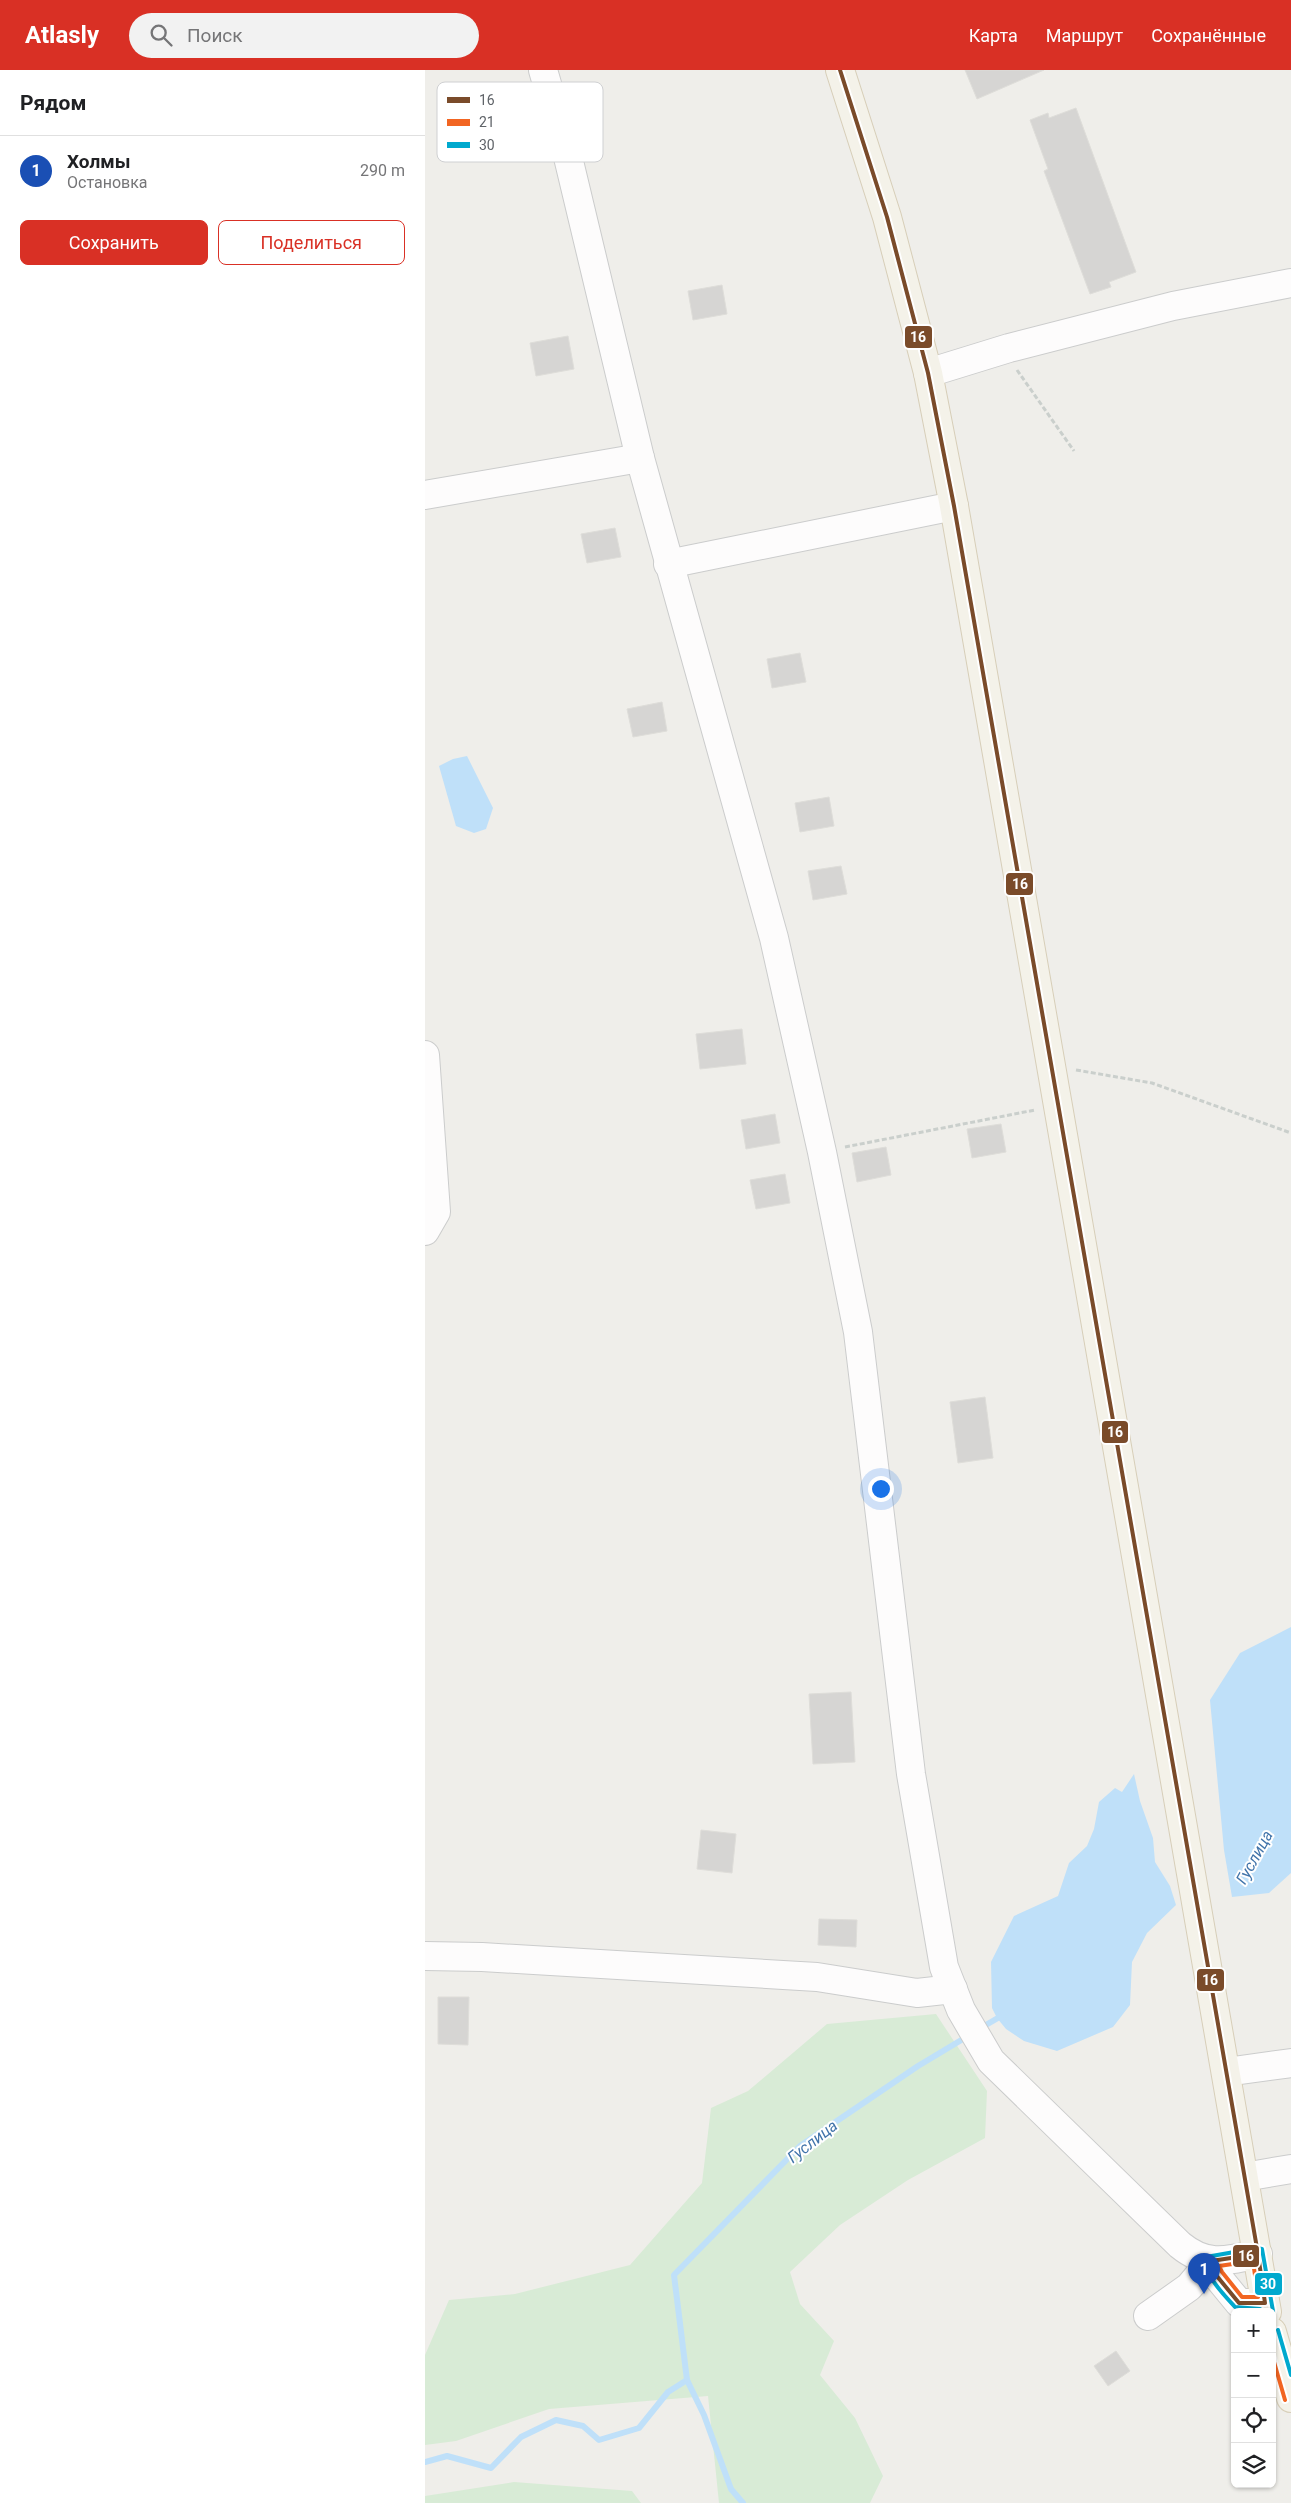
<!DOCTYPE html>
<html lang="ru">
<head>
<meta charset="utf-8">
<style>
  body { margin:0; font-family:Roboto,sans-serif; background:#f2f2f2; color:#202124 }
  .controls { position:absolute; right:15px; bottom:15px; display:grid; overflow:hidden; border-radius:8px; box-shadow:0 1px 4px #0004 }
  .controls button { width:45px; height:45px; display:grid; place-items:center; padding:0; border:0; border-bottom:1px solid #e0e0e0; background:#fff; color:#202124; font:25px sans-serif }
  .you { position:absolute; left:455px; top:1418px; width:18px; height:18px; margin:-12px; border:4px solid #fff; border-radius:50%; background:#1a73e8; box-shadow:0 0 0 8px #1a73e833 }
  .badge { display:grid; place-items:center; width:32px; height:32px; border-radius:50%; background:#d93025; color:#fff; font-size:16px; font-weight:700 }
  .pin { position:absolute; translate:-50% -41px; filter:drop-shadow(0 1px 2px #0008) }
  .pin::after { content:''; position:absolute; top:26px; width:18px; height:15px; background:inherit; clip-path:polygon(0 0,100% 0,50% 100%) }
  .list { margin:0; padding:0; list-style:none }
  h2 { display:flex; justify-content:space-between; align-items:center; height:65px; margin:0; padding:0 20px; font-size:21px }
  h2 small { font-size:16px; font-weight:400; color:#757577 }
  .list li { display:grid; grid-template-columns:32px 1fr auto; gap:15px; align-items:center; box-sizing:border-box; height:70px; padding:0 20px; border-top:1px solid #e0e0e0 }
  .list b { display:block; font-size:19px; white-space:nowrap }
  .list p { margin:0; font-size:16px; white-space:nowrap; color:#757577 }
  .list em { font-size:16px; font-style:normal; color:#757577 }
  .actions { display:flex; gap:10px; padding:15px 20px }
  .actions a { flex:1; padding:11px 0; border:1px solid #d93025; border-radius:8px; text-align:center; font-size:18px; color:#d93025 }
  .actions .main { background:#d93025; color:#fff }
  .icon { flex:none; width:28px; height:28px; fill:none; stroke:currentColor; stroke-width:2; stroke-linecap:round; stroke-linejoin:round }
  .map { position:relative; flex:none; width:866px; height:2433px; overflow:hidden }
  header { display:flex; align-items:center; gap:30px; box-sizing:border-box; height:70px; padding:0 25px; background:#d93025; color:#fff }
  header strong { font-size:24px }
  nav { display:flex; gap:28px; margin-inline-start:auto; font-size:18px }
  .search { width:350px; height:45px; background:#f2f2f2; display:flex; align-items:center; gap:12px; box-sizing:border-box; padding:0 18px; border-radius:28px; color:#757577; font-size:19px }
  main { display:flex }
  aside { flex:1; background:#fff }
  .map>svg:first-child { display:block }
  .green { fill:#d8ebd6 }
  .water { fill:#bfe0f9 }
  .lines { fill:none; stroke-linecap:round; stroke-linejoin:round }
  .stream { stroke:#bfe0f9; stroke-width:6 }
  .building { fill:#d6d5d3; stroke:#deddd9 }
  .minor-casing { stroke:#cbcccc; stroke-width:30 }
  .major-casing { stroke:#d7ceb8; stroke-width:30 }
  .path { stroke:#cacfcc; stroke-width:3; stroke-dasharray:5 2.5; stroke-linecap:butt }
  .minor { stroke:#fdfcfc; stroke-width:28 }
  .major { stroke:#f4f2e9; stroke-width:28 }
  .bus-1-casing { stroke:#fff; stroke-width:8 }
  .bus-2-casing { stroke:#fff; stroke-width:8 }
  .bus-3-casing { stroke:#fff; stroke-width:8 }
  .bus-1 { stroke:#7a4b2a; stroke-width:4 }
  .bus-2 { stroke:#f26522; stroke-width:4 }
  .bus-3 { stroke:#00a9ce; stroke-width:4 }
  .labels { text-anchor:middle; stroke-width:4; stroke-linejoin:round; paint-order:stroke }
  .water-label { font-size:16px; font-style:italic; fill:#4174aa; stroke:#fff }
  .key { fill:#fff; stroke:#cfd0d2; stroke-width:1 }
  .key-label { font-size:14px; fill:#5f6368 }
  .line-badge { stroke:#fff; stroke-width:2 }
  .badge-label { font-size:14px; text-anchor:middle; font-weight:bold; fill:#fff }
</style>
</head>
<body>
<header>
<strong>Atlasly</strong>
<div class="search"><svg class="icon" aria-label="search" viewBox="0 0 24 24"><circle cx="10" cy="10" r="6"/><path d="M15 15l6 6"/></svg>Поиск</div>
<nav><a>Карта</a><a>Маршрут</a><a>Сохранённые</a></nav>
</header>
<main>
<aside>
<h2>Рядом<small></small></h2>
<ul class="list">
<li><span class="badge" style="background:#1a4fb4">1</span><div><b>Холмы</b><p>Остановка</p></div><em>290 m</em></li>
</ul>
<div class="actions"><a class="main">Сохранить</a><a>Поделиться</a></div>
</aside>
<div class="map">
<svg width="866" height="2433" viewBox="0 0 866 2433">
  <rect width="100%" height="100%" fill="#efeeea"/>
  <g class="green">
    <path d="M511 1944 562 2021 560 2068 483 2110 415 2155 365 2202 375 2234 409 2271 395 2305 430 2348 458 2406 445 2433H294L283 2326 124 2339 31 2371 0 2375V2285L24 2230 90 2224 205 2195 277 2113 286 2038 323 2021 402 1954Z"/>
    <path d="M89 2412 207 2421 216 2433H0V2426Z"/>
  </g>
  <g class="water">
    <path d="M42 686 68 738 61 759 49 763 31 756 14 696 28 689Z"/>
    <path d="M866 1557V1803L844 1823 807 1827 799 1780 785 1630 815 1583Z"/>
    <path d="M709 1704 715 1731 728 1768 730 1792 745 1816 751 1835 722 1863 707 1892 705 1935 688 1957 632 1981 599 1971 581 1959 572 1948 567 1938 566 1892 589 1846 633 1826 644 1793 662 1776 669 1759 674 1732 690 1718 697 1722Z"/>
  </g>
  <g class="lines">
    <g class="stream">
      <path d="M554 1959 578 1945"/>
      <path d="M0 2392 22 2386 66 2398 96 2367 131 2350 158 2356 174 2370 214 2358 243 2322 262 2310"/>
      <path d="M318 2433 306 2419 279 2345 262 2310 249 2205 375 2076 493 1996 543 1966"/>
    </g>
  </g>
  <g class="building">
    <path d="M540 0H619L552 29Z"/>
    <path d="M651 38 711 202 684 212 686 217 665 224 619 101 623 99 605 50 623 43 624 48Z"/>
    <path d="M297 215 302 244 268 250 263 221Z"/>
    <path d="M143 266 149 299 111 306 105 273Z"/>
    <path d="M190 458 196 487 162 493 156 464Z"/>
    <path d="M375 583 381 612 347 618 342 589Z"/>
    <path d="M237 632 242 661 208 667 202 639Z"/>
    <path d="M404 727 409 756 375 762 370 733Z"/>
    <path d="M416 796 422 824 388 830 383 801Z"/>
    <path d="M317 959 321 994 275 999 271 964Z"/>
    <path d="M350 1044 355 1073 321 1079 316 1050Z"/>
    <path d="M576 1054 581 1082 547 1088 542 1059Z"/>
    <path d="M461 1077 466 1105 432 1112 427 1083Z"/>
    <path d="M360 1104 365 1133 331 1139 325 1110Z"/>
    <path d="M560 1327 568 1388 533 1393 525 1332Z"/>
    <path d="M426 1622 430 1692 388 1694 384 1624Z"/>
    <path d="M276 1760 311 1764 307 1803 272 1799Z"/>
    <path d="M394 1849 432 1850 431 1877 393 1875Z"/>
    <path d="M13 1927H44L43 1975 13 1974Z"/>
    <path d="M691 2281 705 2301 683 2316 669 2296Z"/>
  </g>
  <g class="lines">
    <g class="minor-casing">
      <g id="minor">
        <path d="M118 0 142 83 215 388 349 868 397 1082 433 1262 486 1704 519 1897 536 1940 566 1991 755 2175C782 2197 801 2191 833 2184"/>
        <path d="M503 303 584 278 748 236 866 213"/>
        <path d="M0 425 215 388"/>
        <path d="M243 494 529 436"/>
        <path d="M0 985 11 1142 0 1161"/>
        <path d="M0 1886 57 1887 392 1907 492 1923 528 1919"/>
        <path d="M801 2002 866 1993"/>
        <path d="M819 2107 866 2099"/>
        <path d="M786 2191 791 2205 814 2233H840"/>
        <path d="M723 2246 764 2217 786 2191"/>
      </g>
    </g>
    <g class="major-casing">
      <g id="major">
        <path d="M415 0 462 147 503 303 529 436 842 2242"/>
        <path d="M847 2262 866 2328"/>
      </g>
    </g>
    <g class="path">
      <path d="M592 300 649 381"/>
      <path d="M651 1000 727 1013 866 1063"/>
      <path d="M420 1077 610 1040"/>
    </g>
    <use href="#minor" class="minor"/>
    <use href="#major" class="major"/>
    <g class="bus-1-casing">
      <g id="bus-1">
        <path d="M415 0 462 147 503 303 529 436 833 2184"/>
        <path d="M833 2184 840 2233H814L791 2205 786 2191Z"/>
      </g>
    </g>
    <g class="bus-2-casing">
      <g id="bus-2">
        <path d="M828 2191 833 2227H817L797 2202 794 2196Z"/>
        <path d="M847 2285 860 2330"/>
      </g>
    </g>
    <g class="bus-3-casing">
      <g id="bus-3">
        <path d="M835 2239 810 2237C801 2227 775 2201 781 2187L832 2178 837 2179 848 2241"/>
        <path d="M853 2260 866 2305"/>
      </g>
    </g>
    <use href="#bus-1" class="bus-1"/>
    <use href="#bus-2" class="bus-2"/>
    <use href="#bus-3" class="bus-3"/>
  </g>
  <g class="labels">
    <g class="water-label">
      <text transform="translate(829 1787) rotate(-61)" y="6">Гуслица</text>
      <text transform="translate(387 2071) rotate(-38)" y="6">Гуслица</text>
    </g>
  </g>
  <rect x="12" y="12" width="166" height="80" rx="8" class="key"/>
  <rect x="22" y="27" width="23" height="6" fill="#7a4b2a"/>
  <rect x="22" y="49" width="23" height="7" fill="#f26522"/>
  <rect x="22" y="72" width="23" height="6" fill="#00a9ce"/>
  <g class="key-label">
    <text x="54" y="35">16</text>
    <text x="54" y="57">21</text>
    <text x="54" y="80">30</text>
  </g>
  <g class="line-badge">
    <rect x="479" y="255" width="29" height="24" rx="5" fill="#7a4b2a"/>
    <rect x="580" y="802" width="29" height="24" rx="5" fill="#7a4b2a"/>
    <rect x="676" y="1350" width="28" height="24" rx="5" fill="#7a4b2a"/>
    <rect x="771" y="1898" width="29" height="24" rx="5" fill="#7a4b2a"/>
    <rect x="807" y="2174" width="28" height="24" rx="5" fill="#7a4b2a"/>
    <rect x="829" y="2202" width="29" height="24" rx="5" fill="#00a9ce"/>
  </g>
  <g class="badge-label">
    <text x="493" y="272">16</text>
    <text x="595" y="819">16</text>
    <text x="690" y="1367">16</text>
    <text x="785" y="1915">16</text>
    <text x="821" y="2191">16</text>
    <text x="843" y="2219">30</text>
  </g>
</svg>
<div class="controls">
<button>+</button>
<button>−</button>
<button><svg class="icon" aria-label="locate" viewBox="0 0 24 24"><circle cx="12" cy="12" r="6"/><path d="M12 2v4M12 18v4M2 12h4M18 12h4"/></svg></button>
<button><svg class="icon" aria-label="layers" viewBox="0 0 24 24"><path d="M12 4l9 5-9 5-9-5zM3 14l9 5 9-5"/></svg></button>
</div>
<div class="you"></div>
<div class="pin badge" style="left:779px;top:2224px;background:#1a4fb4">1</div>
</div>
</main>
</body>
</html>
